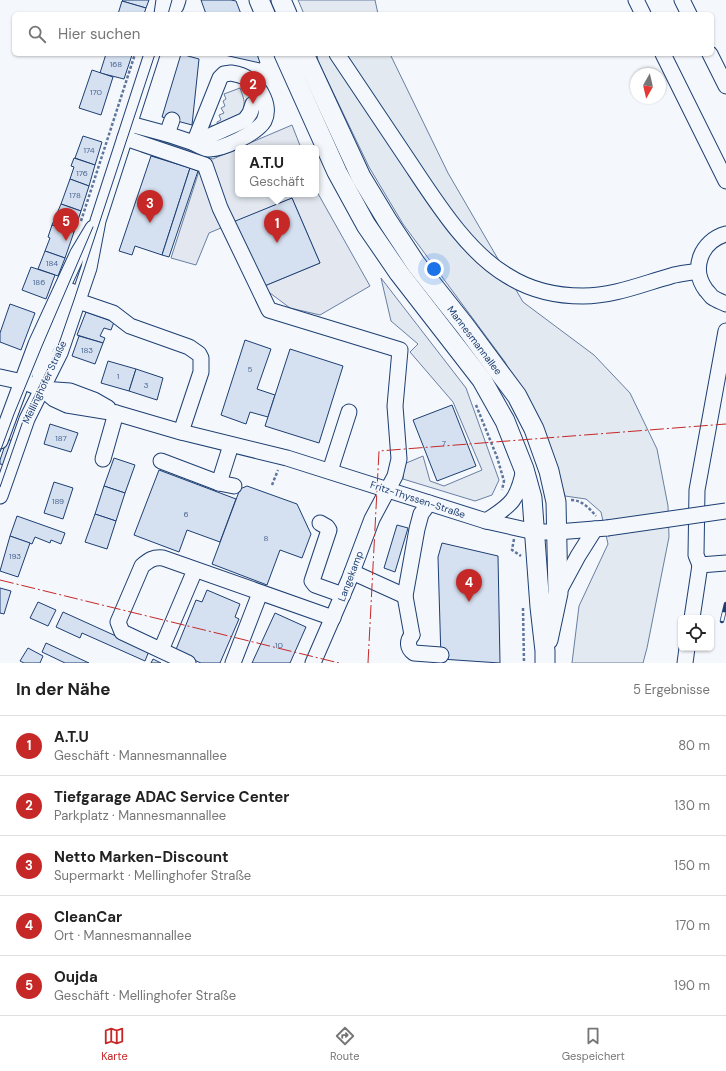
<!DOCTYPE html>
<html lang="de">
<head>
<meta charset="utf-8">
<style>
  body { margin:0; font-family:"DM Sans",sans-serif; background:#f2f2f2; color:#222 }
  .controls { position:absolute; right:12px; bottom:12px; display:grid; overflow:hidden; border-radius:6px; box-shadow:0 1px 3px #0004 }
  .controls button { width:36px; height:36px; display:grid; place-items:center; padding:0; border:0; border-bottom:1px solid #e0e0e0; background:#fff; color:#222; font:20px sans-serif }
  .compass { position:absolute; left:630px; top:68px; width:36px; height:36px; border-radius:50%; background:#fff; box-shadow:0 1px 3px #0004; rotate:188deg }
  .you { position:absolute; left:434px; top:269px; width:14px; height:14px; margin:-10px; border:3px solid #fff; border-radius:50%; background:#1a73e8; box-shadow:0 0 0 6px #1a73e833 }
  .badge { display:grid; place-items:center; width:26px; height:26px; border-radius:50%; background:#c62828; color:#fff; font-size:13px; font-weight:700 }
  .pin { position:absolute; translate:-50% -33px; filter:drop-shadow(0 1px 2px #0008) }
  .pin::after { content:''; position:absolute; top:21px; width:14px; height:12px; background:inherit; clip-path:polygon(0 0,100% 0,50% 100%) }
  .popup { position:absolute; left:235px; top:145px; width:84px; height:52px; box-sizing:border-box; display:grid; place-content:center; border-radius:6px; background:#fff; filter:drop-shadow(0 1px 3px #0005); font-size:13px; white-space:nowrap; color:#767676 }
  .popup b { font-size:15px; color:#222 }
  .popup::after { content:''; position:absolute; left:50%; top:100%; margin-left:-8px; border:8px solid transparent; border-top-color:#fff }
  .list { margin:0; padding:0; list-style:none }
  h2 { display:flex; justify-content:space-between; align-items:center; height:52px; margin:0; padding:0 16px; font-size:17px }
  h2 small { font-size:13px; font-weight:400; color:#767676 }
  .list li { display:grid; grid-template-columns:26px 1fr auto; gap:12px; align-items:center; box-sizing:border-box; height:60px; padding:0 16px; border-top:1px solid #e0e0e0 }
  .list b { display:block; font-size:15px; white-space:nowrap }
  .list p { margin:0; font-size:13px; white-space:nowrap; color:#767676 }
  .list em { font-size:13px; font-style:normal; color:#767676 }
  .icon { flex:none; width:22px; height:22px; fill:none; stroke:currentColor; stroke-width:2; stroke-linecap:round; stroke-linejoin:round }
  .map { position:relative; flex:none; width:726px; height:663px; overflow:hidden }
  .search { position:absolute; background:#fff; box-shadow:0 1px 3px #0004; left:12px; right:12px; top:12px; height:44px; display:flex; align-items:center; gap:10px; box-sizing:border-box; padding:0 14px; border-radius:6px; color:#767676; font-size:15px }
  .sheet { height:352px; background:#fff }
  nav { display:flex; justify-content:space-around; align-items:center; box-sizing:border-box; height:56px; border-top:1px solid #e0e0e0; background:#fff; font-size:11px; color:#767676 }
  nav a { display:grid; justify-items:center; gap:2px }
  nav .on { color:#c62828 }
  .map>svg:first-child { display:block }
  .green { fill:#e3e9f0; stroke:#687fa3 }
  .parking { fill:#e3e8f0; stroke:#687fa3 }
  .building { fill:#d5e0f0; stroke:#1d3f73 }
  .lines { fill:none; stroke-linecap:round; stroke-linejoin:round }
  .minor-casing { stroke:#1d3f73; stroke-width:17 }
  .major-casing { stroke:#1d3f73; stroke-width:21 }
  .path { stroke:#5e769c; stroke-width:2.5; stroke-dasharray:3 2; stroke-linecap:butt }
  .minor { stroke:#f4f7fb; stroke-width:15 }
  .major { stroke:#f4f7fb; stroke-width:19 }
  .tram { stroke:#1d3f73; stroke-width:1 }
  .rail-casing { stroke:#1d3f73; stroke-width:4.5 }
  .rail { stroke:#f4f7fb; stroke-width:3; stroke-dasharray:9; stroke-linecap:butt }
  .minor-bridge-casing { stroke:#1d3f73; stroke-width:17; stroke-linecap:butt }
  .minor-bridge { stroke:#f4f7fb; stroke-width:15 }
  .power { stroke:#c62828; stroke-width:1; stroke-dasharray:14 3 2 3; stroke-linecap:butt }
  .labels { text-anchor:middle; stroke-width:3; stroke-linejoin:round; paint-order:stroke }
  .number-label { font-size:8px; fill:#4b6792 }
  .street-label { font-size:10px; fill:#1d3f73; stroke:#f4f7fb }
</style>
</head>
<body>
<div class="map">
<svg width="726" height="663" viewBox="0 0 726 663">
  <rect width="100%" height="100%" fill="#f4f7fb"/>
  <g class="green">
    <path d="M298 0H375L378 14H304Z"/>
    <path d="M317 54H390L448 173 523 302 594 355 630 393 657 449 668 506 669 537 647 648 643 663H572L579 606 608 544 601 512 586 499 565 496 548 442 505 362 403 224 369 167 318 61Z"/>
    <path d="M240 88C242 94 245 100 244 106 243 119 216 129 206 133L210 123 212 128 218 126 217 122 221 120 219 115 224 113 221 108 225 106 223 101 226 99 224 94Z"/>
    <path d="M381 278 466 388 499 480 492 495 475 501 403 479 404 464 423 456 430 481 444 486 482 470 453 402 410 352 418 344 391 321Z"/>
  </g>
  <g class="parking">
    <path d="M292 125 301 148H238Z"/>
    <path d="M147 136 213 159 238 148V194H316V190L370 286 320 315 290 308 262 287 320 263 292 198 209 233 196 265 171 258 199 171 141 152Z"/>
  </g>
  <g class="building">
    <path d="M123 0H149L146 8 122 1Z"/>
    <path d="M201 0H231L236 1 241 14H206Z"/>
    <path d="M122 1 146 8 144 14H118Z"/>
    <path d="M106 54 132 55 124 79 100 73Z"/>
    <path d="M181 54 199 59 192 125 162 117Z"/>
    <path d="M220 54H257L260 63Z"/>
    <path d="M92 70 113 77 101 115 79 108Z"/>
    <path d="M83 136 102 142 95 165 75 158Z"/>
    <path d="M151 156 190 168 162 255 135 246 132 255 119 251Z"/>
    <path d="M74 158 95 165 89 186 70 179 74 167 71 166Z"/>
    <path d="M190 168 198 171 169 257 162 255Z"/>
    <path d="M70 179 89 186 81 211 61 204Z"/>
    <path d="M292 198 320 263 262 287 233 222Z"/>
    <path d="M61 204 81 211 74 232 52 225Z"/>
    <path d="M52 225 74 232 65 258 45 251 50 238 48 237Z"/>
    <path d="M45 251 65 258 58 276 38 269Z"/>
    <path d="M31 267 55 275 46 299 22 290Z"/>
    <path d="M10 304 35 313 21 350 0 342V333Z"/>
    <path d="M86 312 114 322 111 330 104 328 100 336 105 338 103 343 77 335Z"/>
    <path d="M79 336 103 343 95 364 72 356Z"/>
    <path d="M245 340 271 349 257 389 275 395 268 417 250 412 246 424 221 415Z"/>
    <path d="M290 349 343 366 319 443 265 426Z"/>
    <path d="M108 361 136 369 129 391 101 383Z"/>
    <path d="M136 369 163 378 157 400 129 391Z"/>
    <path d="M452 405 476 466 437 481 413 420Z"/>
    <path d="M50 424 78 433 71 452 44 444Z"/>
    <path d="M7 439 13 441 5 465 0 464V460Z"/>
    <path d="M114 458 135 465 125 493 104 486Z"/>
    <path d="M159 470 236 499 220 542 187 530 179 552 134 535Z"/>
    <path d="M54 482 73 488 63 519 44 513Z"/>
    <path d="M104 486 125 493 116 521 95 514Z"/>
    <path d="M247 486 297 504 311 534 302 558 280 550 267 585 212 564 240 489Z"/>
    <path d="M95 514 116 521 107 549 85 542Z"/>
    <path d="M17 516 65 533 61 544 51 540 50 543 35 537 32 544 10 536Z"/>
    <path d="M397 525 408 528 395 572 384 568Z"/>
    <path d="M10 536 30 543 18 577 0 571Z"/>
    <path d="M442 543 498 556 500 663 441 659 438 557Z"/>
    <path d="M0 588 11 591 4 614 0 613Z"/>
    <path d="M207 590 240 604 235 617 239 619 220 663H201L175 652 196 600 202 602Z"/>
    <path d="M38 602 56 610 48 626 30 618Z"/>
    <path d="M63 612 149 651 145 661 82 633 80 638 56 627Z"/>
    <path d="M275 613 306 627 290 663H252Z"/>
    <path d="M46 643 89 663H65L42 652Z"/>
    <path d="M28 648 43 656 40 663H24L20 661Z"/>
    <path d="M153 659 161 663H151Z"/>
  </g>
  <g class="lines">
    <g class="minor-casing">
      <g id="minor">
        <path d="M636 0 643 14"/>
        <path d="M682 0 689 14"/>
        <path d="M162 14 164 0"/>
        <path d="M170 14 176 6 178 0"/>
        <path d="M337 54C360 88 383 123 406 157 433 197 466 252 508 276 530 290 557 296 583 296 614 296 642 284 671 276 680 273 689 273 698 271"/>
        <path d="M663 54 726 181"/>
        <path d="M710 54 726 86"/>
        <path d="M231 73C237 74 243 75 248 79 261 87 271 107 264 121 257 133 222 150 208 149 203 148 198 145 194 143L220 78 224 74Z"/>
        <path d="M130 124 167 134 194 143 245 120 250 113 253 104"/>
        <path d="M167 134 172 120"/>
        <path d="M125 138 205 165 220 208 269 310 400 350 395 406 399 459 395 476 372 519 349 580 313 663"/>
        <path d="M726 234C701 241 690 269 706 290 708 292 710 295 712 297 716 300 722 302 726 304"/>
        <path d="M78 301 113 313 130 326 189 347 199 354 201 358V372L181 432"/>
        <path d="M726 331 697 490 696 555 700 565 726 563"/>
        <path d="M0 377 27 383 42 389 54 399 67 405 116 413 181 432 287 458 486 521 535 532H557L607 528"/>
        <path d="M42 389C31 357 63 322 71 291"/>
        <path d="M42 389 70 391 94 400 108 408"/>
        <path d="M0 441 36 344 78 253 93 228"/>
        <path d="M103 459 116 413"/>
        <path d="M161 461 219 483 234 486"/>
        <path d="M330 471 349 412"/>
        <path d="M219 483 231 445"/>
        <path d="M0 496 27 419 60 353 89 268 98 221 152 54"/>
        <path d="M486 521C512 505 518 499 524 469"/>
        <path d="M320 523 327 527 329 530 312 581 315 585 343 595"/>
        <path d="M352 572 405 596"/>
        <path d="M558 593 578 556 595 529"/>
        <path d="M692 618 700 565"/>
        <path d="M412 635 405 596 417 529 421 514 429 503"/>
        <path d="M412 635C407 641 407 648 414 653L441 655"/>
        <path d="M161 650 195 570"/>
        <path d="M188 663 122 632 118 622 142 566C149 560 153 557 163 558L333 618"/>
        <path d="M233 663 260 593"/>
        <path d="M685 663 687 648"/>
      </g>
    </g>
    <g class="major-casing">
      <g id="major">
        <path d="M259 0 265 14"/>
        <path d="M281 0 287 14"/>
        <path d="M284 54 337 172 366 225 399 273 482 380 505 421 524 469 532 498 540 607 545 651V663"/>
        <path d="M304 54 361 177 387 220 416 264 465 326 517 396 534 429 549 471 556 502 558 593 548 640"/>
      </g>
    </g>
    <g class="path">
      <path d="M81 221 135 54"/>
      <path d="M476 405 497 457 504 481 502 490"/>
      <path d="M272 485 278 470"/>
      <path d="M571 500C582 500 589 508 596 516"/>
      <path d="M514 539 512 550 521 556"/>
      <path d="M523 608 524 663"/>
    </g>
    <use href="#minor" class="minor"/>
    <use href="#major" class="major"/>
    <g class="tram">
      <path d="M168 14 172 0"/>
      <path d="M0 452 14 414 42 346 93 227"/>
      <path d="M0 487 24 418 56 352 74 300 155 54"/>
    </g>
    <g class="rail-casing">
      <path id="rail" d="M722 621 726 604"/>
    </g>
    <use href="#rail" class="rail"/>
    <g class="minor-bridge-casing">
      <path id="minor-bridge" d="M607 528 726 511"/>
    </g>
    <use href="#minor-bridge" class="minor-bridge"/>
    <g class="power">
      <path d="M0 580 339 663"/>
      <path d="M368 663 379 451 726 424"/>
    </g>
  </g>
  <g class="labels">
    <g class="number-label">
      <text x="116" y="67">168</text>
      <text x="96" y="95">170</text>
      <text x="89" y="153">174</text>
      <text x="82" y="176">176</text>
      <text x="75" y="198">178</text>
      <text x="52" y="266">184</text>
      <text x="39" y="285">186</text>
      <text x="87" y="353">183</text>
      <text x="250" y="372">5</text>
      <text x="118" y="379">1</text>
      <text x="146" y="388">3</text>
      <text x="61" y="441">187</text>
      <text x="444" y="446">7</text>
      <text x="58" y="504">189</text>
      <text x="186" y="517">6</text>
      <text x="266" y="541">8</text>
      <text x="15" y="559">193</text>
      <text x="279" y="648">10</text>
    </g>
    <g class="street-label">
      <text transform="translate(475 340) rotate(53)" y="4">Mannesmannallee</text>
      <text transform="translate(44 382) rotate(-65)" y="4">Mellinghofer Straße</text>
      <text transform="translate(418 499) rotate(18)" y="4">Fritz-Thyssen-Straße</text>
      <text transform="translate(350 576) rotate(-69)" y="4">Langekamp</text>
    </g>
  </g>
</svg>
<div class="controls">
<button><svg class="icon" aria-label="locate" viewBox="0 0 24 24"><circle cx="12" cy="12" r="6"/><path d="M12 2v4M12 18v4M2 12h4M18 12h4"/></svg></button>
</div>
<svg class="compass" viewBox="-18 -18 36 36"><path d="M0-13l5 13h-10z" fill="#e53935"/><path d="M0 13l5-13h-10z" fill="#767676"/></svg>
<div class="you"></div>
<div class="pin badge" style="left:277px;top:243px">1</div>
<div class="popup"><b>A.T.U</b>Geschäft</div>
<div class="pin badge" style="left:253px;top:104px">2</div>
<div class="pin badge" style="left:150px;top:223px">3</div>
<div class="pin badge" style="left:469px;top:602px">4</div>
<div class="pin badge" style="left:66px;top:241px">5</div>
<div class="search"><svg class="icon" aria-label="search" viewBox="0 0 24 24"><circle cx="10" cy="10" r="6"/><path d="M15 15l6 6"/></svg>Hier suchen</div>
</div>
<section class="sheet">
<h2>In der Nähe<small>5 Ergebnisse</small></h2>
<ul class="list">
<li><span class="badge">1</span><div><b>A.T.U</b><p>Geschäft · Mannesmannallee</p></div><em>80 m</em></li>
<li><span class="badge">2</span><div><b>Tiefgarage ADAC Service Center</b><p>Parkplatz · Mannesmannallee</p></div><em>130 m</em></li>
<li><span class="badge">3</span><div><b>Netto Marken-Discount</b><p>Supermarkt · Mellinghofer Straße</p></div><em>150 m</em></li>
<li><span class="badge">4</span><div><b>CleanCar</b><p>Ort · Mannesmannallee</p></div><em>170 m</em></li>
<li><span class="badge">5</span><div><b>Oujda</b><p>Geschäft · Mellinghofer Straße</p></div><em>190 m</em></li>
</ul>
</section>
<nav>
<a class="on"><svg class="icon" aria-label="map" viewBox="0 0 24 24"><path d="M3 6l6-2 6 2 6-2v14l-6 2-6-2-6 2zM9 4v14M15 6v14"/></svg>Karte</a>
<a><svg class="icon" aria-label="directions" viewBox="0 0 24 24"><path d="M12 3l9 9-9 9-9-9zM9 14v-3h6M13 9l2 2-2 2"/></svg>Route</a>
<a><svg class="icon" aria-label="saved" viewBox="0 0 24 24"><path d="M7 4h10v16l-5-4-5 4z"/></svg>Gespeichert</a>
</nav>
</body>
</html>
